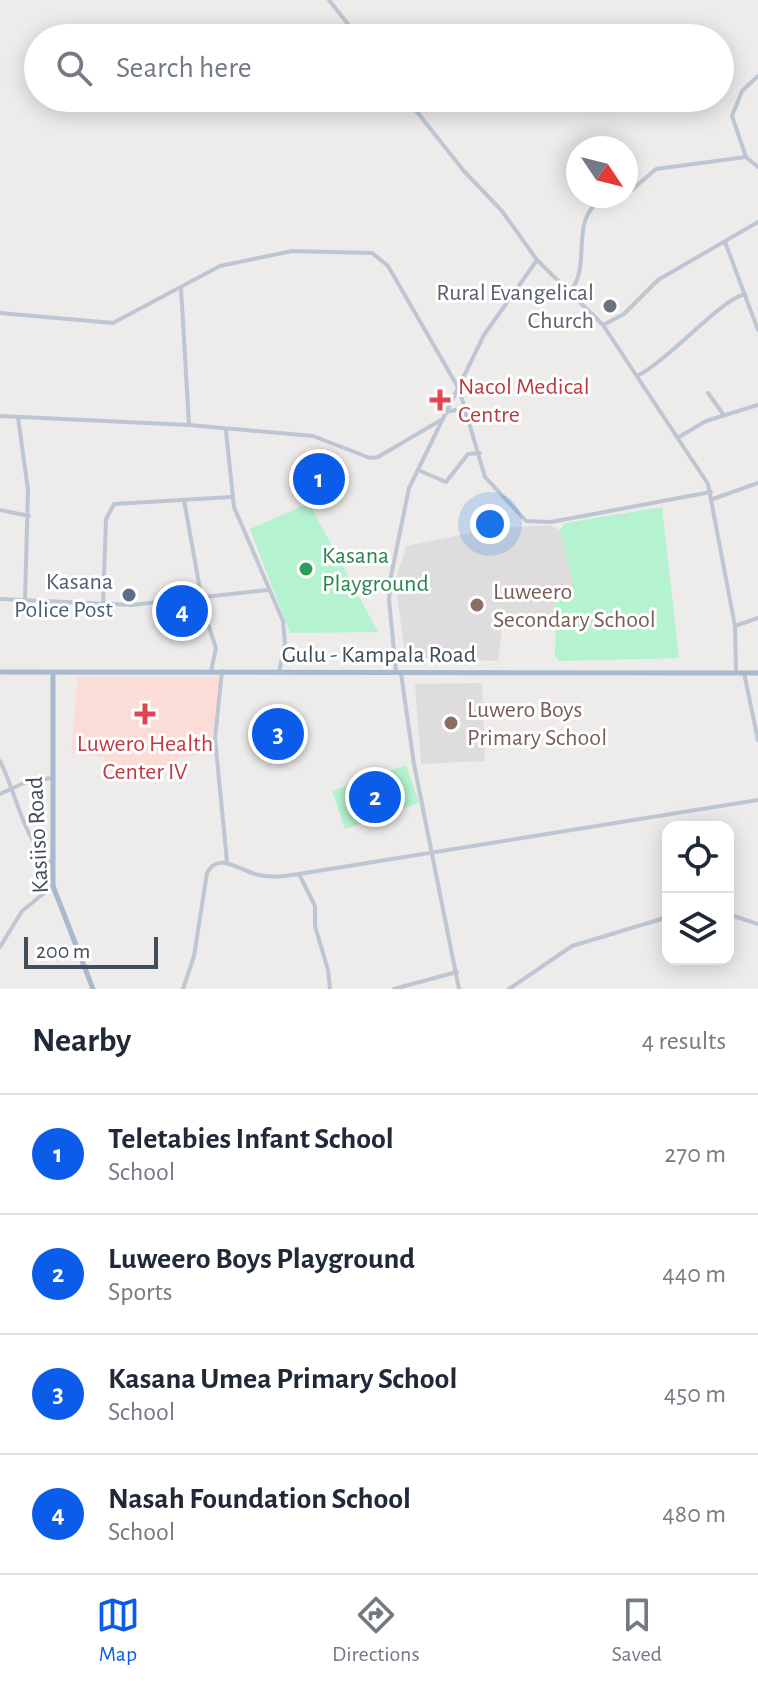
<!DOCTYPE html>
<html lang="en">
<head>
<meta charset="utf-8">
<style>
  body { margin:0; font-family:"Alegreya Sans",sans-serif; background:#f6f6f7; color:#1f2937 }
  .controls { position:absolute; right:24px; bottom:24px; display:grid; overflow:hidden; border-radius:16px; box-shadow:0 4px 20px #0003 }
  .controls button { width:72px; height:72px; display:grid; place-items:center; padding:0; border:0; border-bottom:2px solid #e0e1e3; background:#fff; color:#1f2937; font:40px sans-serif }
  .compass { position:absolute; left:566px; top:136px; width:72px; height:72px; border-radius:50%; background:#fff; box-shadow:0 4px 20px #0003; rotate:125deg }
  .scale { position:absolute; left:24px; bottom:20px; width:134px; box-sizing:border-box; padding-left:8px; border:4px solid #424d5a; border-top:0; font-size:22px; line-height:28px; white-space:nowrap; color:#424d5a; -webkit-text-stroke:6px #fff; paint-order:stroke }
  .you { position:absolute; left:490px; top:524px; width:28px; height:28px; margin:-20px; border:6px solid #fff; border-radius:50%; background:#1a73e8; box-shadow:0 0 0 12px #1a73e833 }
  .badge { display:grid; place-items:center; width:52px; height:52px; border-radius:50%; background:#0a5ce9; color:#fff; font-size:26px; font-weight:700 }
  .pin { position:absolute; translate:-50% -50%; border:4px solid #fff; box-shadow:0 2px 8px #0006 }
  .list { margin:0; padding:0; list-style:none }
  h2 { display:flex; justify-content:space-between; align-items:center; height:104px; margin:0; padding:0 32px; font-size:34px }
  h2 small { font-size:26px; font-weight:400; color:#747a83 }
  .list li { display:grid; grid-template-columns:52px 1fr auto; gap:24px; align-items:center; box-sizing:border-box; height:120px; padding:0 32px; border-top:2px solid #e0e1e3 }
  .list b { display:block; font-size:30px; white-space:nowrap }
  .list p { margin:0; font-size:26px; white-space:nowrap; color:#747a83 }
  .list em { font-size:26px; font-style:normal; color:#747a83 }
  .icon { flex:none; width:44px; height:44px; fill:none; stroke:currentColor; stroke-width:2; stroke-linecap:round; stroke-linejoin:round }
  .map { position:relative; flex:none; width:758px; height:989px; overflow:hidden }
  .search { position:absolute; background:#fff; box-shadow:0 4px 20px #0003; left:24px; right:24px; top:24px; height:88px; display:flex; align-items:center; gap:20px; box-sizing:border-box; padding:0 28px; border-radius:44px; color:#747a83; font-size:30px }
  .sheet { height:584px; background:#fff }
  nav { display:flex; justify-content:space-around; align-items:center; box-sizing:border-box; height:112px; border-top:2px solid #e0e1e3; background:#fff; font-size:22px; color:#747a83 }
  nav a { display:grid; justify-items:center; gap:4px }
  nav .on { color:#0a5ce9 }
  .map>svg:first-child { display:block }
  .education { fill:#dfdcdd }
  .medical { fill:#fcdcd7 }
  .green { fill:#b4f2d0 }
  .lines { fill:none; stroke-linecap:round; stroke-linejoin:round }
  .minor { stroke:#bdc6d2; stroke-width:4 }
  .major { stroke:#a8b8cd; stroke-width:5 }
  .worship-dot { fill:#6b7280; stroke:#fff; stroke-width:3 }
  .health-dot { fill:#e0444e; stroke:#fff; stroke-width:3 }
  .leisure-dot { fill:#2e9e5b; stroke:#fff; stroke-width:3 }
  .service-dot { fill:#5c6f8a; stroke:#fff; stroke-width:3 }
  .education-dot { fill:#8d6e63; stroke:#fff; stroke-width:3 }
  .labels { text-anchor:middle; stroke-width:6; stroke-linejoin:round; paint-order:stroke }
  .worship-label { font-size:24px; fill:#5b616d; stroke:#fff; text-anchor:end }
  .health-label { font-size:24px; fill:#be3a42; stroke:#fff; text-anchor:start }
  .leisure-label { font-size:24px; fill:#27864d; stroke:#fff; text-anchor:start }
  .service-label { font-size:24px; fill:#4e5e75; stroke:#fff; text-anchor:end }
  .education-label { font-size:24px; fill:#785e54; stroke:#fff; text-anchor:start }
  .street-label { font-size:24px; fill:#424d5a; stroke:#fff }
</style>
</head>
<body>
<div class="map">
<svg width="758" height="989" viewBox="0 0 758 989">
  <rect width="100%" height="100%" fill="#eeebeb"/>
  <g class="education">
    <path d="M550 525 560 530 575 588 556 592 555 621 503 619 498 661 406 658 395 582 406 546 490 529Z"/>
    <path d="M482 683 485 761 421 764 415 684Z"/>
  </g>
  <path class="medical" d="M78 677H222L209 752 178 759 172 767 120 774 106 770 104 757 71 753Z"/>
  <g class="green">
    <path d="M309 503 378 632 290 633 250 529Z"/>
    <path d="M662 507 679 658 560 661 555 656 556 591 574 588 560 530 565 523Z"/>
    <path d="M406 765 419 803 345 829 332 791Z"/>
  </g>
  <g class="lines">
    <g class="minor">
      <path d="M329 0 359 38"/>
      <path d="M758 76 742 91 732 116 746 157 758 167"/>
      <path d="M406 98 463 170 502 211 537 260 603 325 708 484 735 626 736 673"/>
      <path d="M626 195 656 169 746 157"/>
      <path d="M725 242 758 330"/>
      <path d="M181 288 189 425"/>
      <path d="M569 292C591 271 572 227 594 206 603 197 615 201 625 196"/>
      <path d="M0 313 113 323 220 266 292 251 372 253 388 266 459 389 485 477 526 521 551 522 711 492"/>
      <path d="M603 325 624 314 658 280 758 222"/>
      <path d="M637 376C670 359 720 300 745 294"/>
      <path d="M708 393 723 414"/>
      <path d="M447 412 455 410 464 415"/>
      <path d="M0 416 189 425 313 436 370 458 378 457 441 420"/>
      <path d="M18 417 28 490 25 601"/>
      <path d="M226 431 234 507 283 621 285 643 279 672"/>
      <path d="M679 437 706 421 758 405"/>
      <path d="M418 470 446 482 468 454 480 453"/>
      <path d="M713 499 758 483"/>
      <path d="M184 500 204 612 216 648 211 671"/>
      <path d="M0 510 29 516"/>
      <path d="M0 599 132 605 268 590"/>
      <path d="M103 606 106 519 114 504 231 497"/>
      <path d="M735 626 758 618"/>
      <path d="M222 671 215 738 227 862"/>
      <path d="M396 671 389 600 391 576 409 488 484 335 537 260"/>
      <path d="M401 673 414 764 459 989"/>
      <path d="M744 673 758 740"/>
      <path d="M0 761C17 794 22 838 51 863"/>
      <path d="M0 794 24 783 51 778"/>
      <path d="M299 874 315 906V926L328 970 330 989"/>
      <path d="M728 914 758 924"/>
      <path d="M0 947 22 911 53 886"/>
      <path d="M183 989 194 956 207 873C219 850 241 872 259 875 272 878 285 876 299 874L758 800"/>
      <path d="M394 989 457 972"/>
      <path d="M509 989 572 946 668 917"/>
    </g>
    <g class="major">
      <path d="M0 672 758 673"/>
      <path d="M53 673V886L93 989"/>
    </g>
  </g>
  <circle class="worship-dot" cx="610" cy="306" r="8"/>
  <g class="health-dot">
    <path d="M436 388h8v8h8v8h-8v8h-8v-8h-8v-8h8z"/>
    <path d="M141 702h8v8h8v8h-8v8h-8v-8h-8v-8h8z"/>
  </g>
  <circle class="leisure-dot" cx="306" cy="569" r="8"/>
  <circle class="service-dot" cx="129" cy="595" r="8"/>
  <g class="education-dot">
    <circle cx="477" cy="605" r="8"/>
    <circle cx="451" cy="723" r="8"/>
  </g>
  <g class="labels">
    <g class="worship-label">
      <text x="594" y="300">Rural Evangelical<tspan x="594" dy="28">Church</tspan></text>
    </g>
    <g class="health-label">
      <text x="458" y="394">Nacol Medical<tspan x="458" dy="28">Centre</tspan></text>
      <text x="145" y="751" text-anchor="middle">Luwero Health<tspan x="145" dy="28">Center IV</tspan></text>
    </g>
    <g class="leisure-label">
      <text x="322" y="563">Kasana<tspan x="322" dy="28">Playground</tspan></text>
    </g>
    <g class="service-label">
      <text x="113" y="589">Kasana<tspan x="113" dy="28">Police Post</tspan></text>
    </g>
    <g class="education-label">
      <text x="493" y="599">Luweero<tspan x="493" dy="28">Secondary School</tspan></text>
      <text x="467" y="717">Luwero Boys<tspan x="467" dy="28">Primary School</tspan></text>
    </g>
    <g class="street-label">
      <text x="379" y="662">Gulu - Kampala Road</text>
      <text transform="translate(37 835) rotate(-93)" y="8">Kasiiso Road</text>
    </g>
  </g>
</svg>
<div class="controls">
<button><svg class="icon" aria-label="locate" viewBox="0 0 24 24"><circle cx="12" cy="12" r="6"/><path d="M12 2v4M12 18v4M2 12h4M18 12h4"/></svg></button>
<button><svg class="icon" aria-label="layers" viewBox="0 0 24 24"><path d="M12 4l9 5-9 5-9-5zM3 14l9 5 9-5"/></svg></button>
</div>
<svg class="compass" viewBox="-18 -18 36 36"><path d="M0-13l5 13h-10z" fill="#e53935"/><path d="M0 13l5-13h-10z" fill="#747a83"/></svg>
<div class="scale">200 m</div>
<div class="you"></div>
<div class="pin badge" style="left:319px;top:479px">1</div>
<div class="pin badge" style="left:375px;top:797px">2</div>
<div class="pin badge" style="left:278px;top:734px">3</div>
<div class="pin badge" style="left:182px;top:611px">4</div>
<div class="search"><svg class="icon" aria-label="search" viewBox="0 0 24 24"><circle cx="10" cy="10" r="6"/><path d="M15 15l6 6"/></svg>Search here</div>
</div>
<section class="sheet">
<h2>Nearby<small>4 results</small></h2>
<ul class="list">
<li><span class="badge">1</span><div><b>Teletabies Infant School</b><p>School</p></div><em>270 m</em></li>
<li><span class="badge">2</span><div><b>Luweero Boys Playground</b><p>Sports</p></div><em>440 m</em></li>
<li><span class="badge">3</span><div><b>Kasana Umea Primary School</b><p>School</p></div><em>450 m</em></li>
<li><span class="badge">4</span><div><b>Nasah Foundation School</b><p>School</p></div><em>480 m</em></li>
</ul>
</section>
<nav>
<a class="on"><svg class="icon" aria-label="map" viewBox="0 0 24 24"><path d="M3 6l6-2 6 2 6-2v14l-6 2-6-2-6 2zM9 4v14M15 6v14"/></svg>Map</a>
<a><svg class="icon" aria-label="directions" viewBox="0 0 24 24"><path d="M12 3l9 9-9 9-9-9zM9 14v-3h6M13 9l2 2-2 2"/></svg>Directions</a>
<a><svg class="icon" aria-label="saved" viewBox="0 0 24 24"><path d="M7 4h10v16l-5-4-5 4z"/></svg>Saved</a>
</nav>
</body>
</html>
